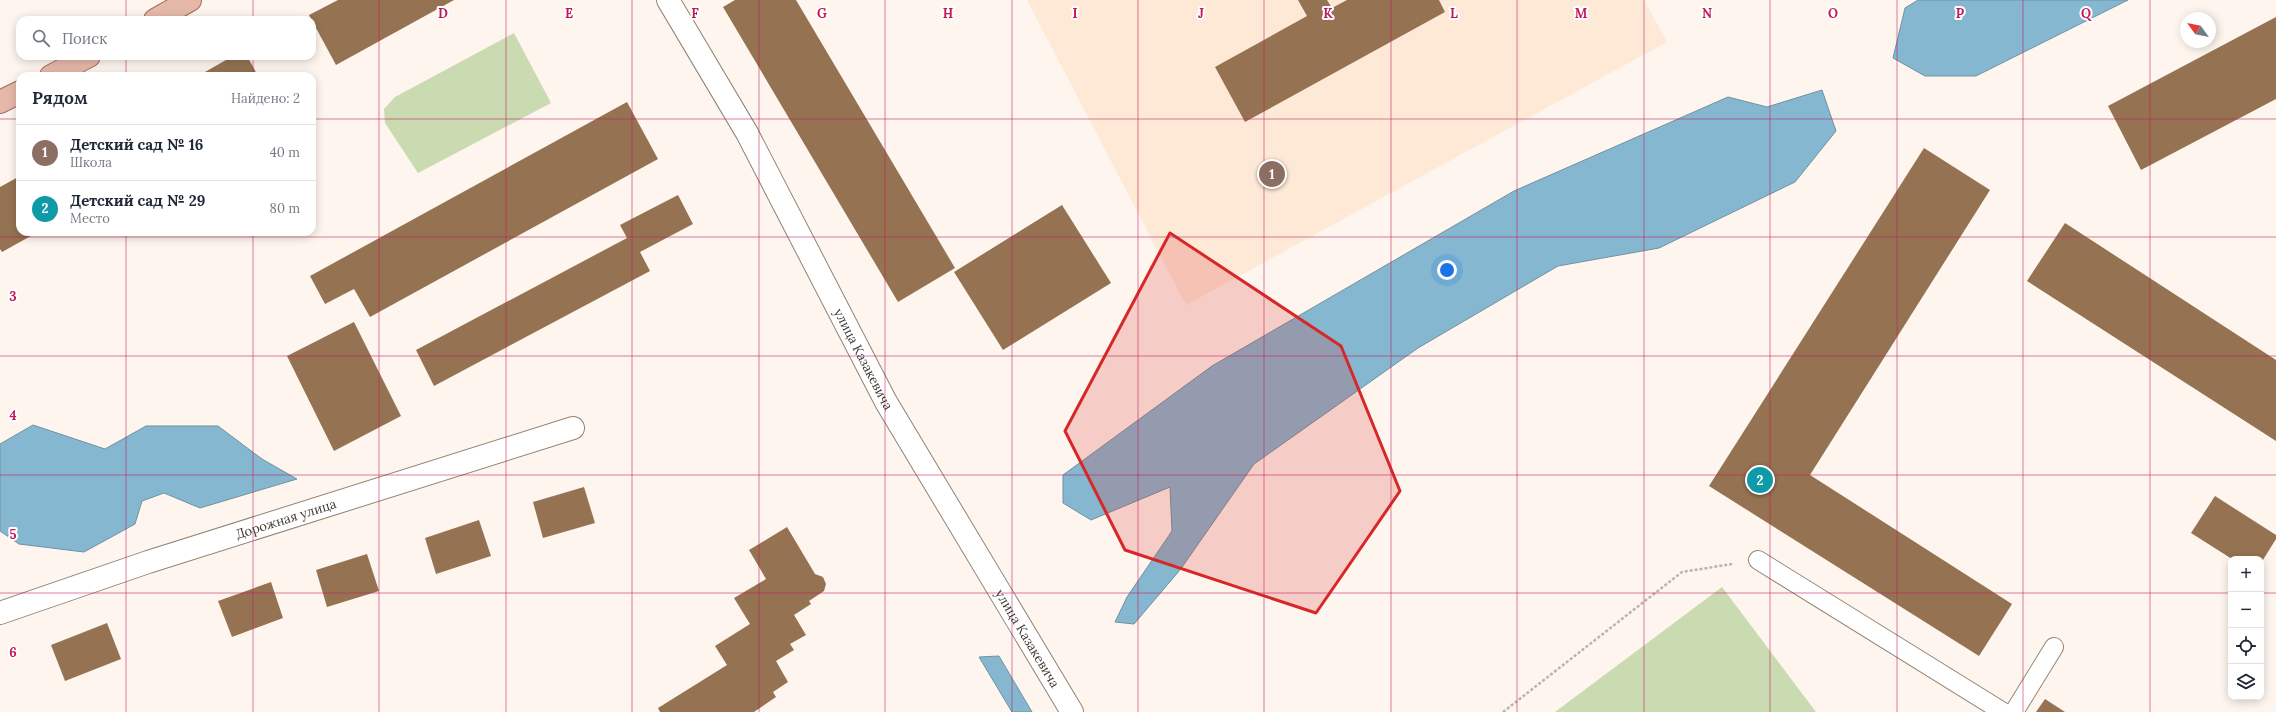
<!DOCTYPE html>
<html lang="ru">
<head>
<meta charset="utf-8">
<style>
  body { margin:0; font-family:Lora,serif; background:#f2f2f3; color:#1f2937 }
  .controls { position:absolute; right:12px; bottom:12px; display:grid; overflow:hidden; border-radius:8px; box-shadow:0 2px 10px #0003 }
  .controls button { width:36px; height:36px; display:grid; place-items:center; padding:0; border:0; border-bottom:1px solid #e0e1e3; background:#fff; color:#1f2937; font:20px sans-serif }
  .compass { position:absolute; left:2180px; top:12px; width:36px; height:36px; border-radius:50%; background:#fff; box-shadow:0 2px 10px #0003; rotate:303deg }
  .you { position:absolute; left:1447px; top:270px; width:14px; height:14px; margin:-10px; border:3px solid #fff; border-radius:50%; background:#1a73e8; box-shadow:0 0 0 6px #1a73e833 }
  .badge { display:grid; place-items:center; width:26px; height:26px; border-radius:50%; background:#6a62dc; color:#fff; font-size:13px; font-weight:700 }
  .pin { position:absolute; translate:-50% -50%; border:2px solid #fff; box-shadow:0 1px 4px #0006 }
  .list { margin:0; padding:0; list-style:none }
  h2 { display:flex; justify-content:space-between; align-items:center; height:52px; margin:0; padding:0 16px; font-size:17px }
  h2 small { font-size:13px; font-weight:400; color:#747a83 }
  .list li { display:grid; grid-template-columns:26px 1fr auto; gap:12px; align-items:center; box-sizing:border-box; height:56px; padding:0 16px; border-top:1px solid #e0e1e3 }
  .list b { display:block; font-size:15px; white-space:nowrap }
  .list p { margin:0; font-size:13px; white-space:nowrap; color:#747a83 }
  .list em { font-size:13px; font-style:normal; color:#747a83 }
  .icon { flex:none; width:22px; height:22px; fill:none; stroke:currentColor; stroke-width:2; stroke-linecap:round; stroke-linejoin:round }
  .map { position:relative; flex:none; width:2276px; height:712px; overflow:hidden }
  .search { position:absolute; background:#fff; box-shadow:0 2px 10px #0003; left:16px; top:16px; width:300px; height:44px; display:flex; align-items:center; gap:10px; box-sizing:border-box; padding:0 14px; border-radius:12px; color:#747a83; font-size:15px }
  .panel { position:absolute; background:#fff; box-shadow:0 2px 10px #0003; left:16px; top:72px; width:300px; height:164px; border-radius:12px }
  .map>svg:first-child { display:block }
  .built { fill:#fde9d6 }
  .green { fill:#cadab1 }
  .water { fill:#85b8d0; stroke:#7092a0 }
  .building { fill:#957352 }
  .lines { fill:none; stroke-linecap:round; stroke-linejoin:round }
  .service-casing { stroke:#948373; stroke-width:20 }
  .minor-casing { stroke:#948373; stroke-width:24 }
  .primary-casing { stroke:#a16c5b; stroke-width:24 }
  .path { stroke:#bbb4ad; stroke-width:2.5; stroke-dasharray:3 2; stroke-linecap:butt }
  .service { stroke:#fff; stroke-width:18 }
  .minor { stroke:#fff; stroke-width:22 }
  .primary { stroke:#e6b8aa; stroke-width:22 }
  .marked { fill:#d62828; fill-opacity:0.2; stroke:#d62828; stroke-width:3; stroke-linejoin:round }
  .grid { fill:none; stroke:#c2185b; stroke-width:1; stroke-opacity:0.55 }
  .labels { text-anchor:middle; stroke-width:4; stroke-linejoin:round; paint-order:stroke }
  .street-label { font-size:13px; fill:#3f3831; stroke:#fff }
  .grid-label { font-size:13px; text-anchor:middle; font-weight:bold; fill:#c2185b; stroke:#fff; stroke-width:4; stroke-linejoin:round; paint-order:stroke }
</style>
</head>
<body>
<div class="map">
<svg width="2276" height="712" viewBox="0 0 2276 712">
  <rect width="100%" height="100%" fill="#fdf5ee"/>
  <path class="built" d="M1027 0H1644L1667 42 1186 305Z"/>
  <g class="green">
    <path d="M514 33 551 103 418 173 385 123 384 109 395 97Z"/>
    <path d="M1722 587 1816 712H1555Z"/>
  </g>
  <g class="water">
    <path d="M1918 0H2128L1976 76H1925L1893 58 1905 8Z"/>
    <path d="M1822 90 1836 131 1795 182 1659 248 1558 266 1418 348 1254 464 1180 570 1134 624 1115 622 1127 597 1172 531 1170 487 1091 520 1063 503V475L1212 366 1514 191 1728 97 1767 107Z"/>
    <path d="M33 425 105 449 146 426H218L262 459 297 479 200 508 164 493 142 501 135 524 84 552 19 544 0 531V444Z"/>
    <path d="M999 656 1032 712H1012L979 657Z"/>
  </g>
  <g class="building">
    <path d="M338 0H454L336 65 309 15Z"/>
    <path d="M735 0H796L955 268 898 302 723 7Z"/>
    <path d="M1298 0H1327L1332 8 1347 0H1439L1445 12 1245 122 1215 67 1307 16Z"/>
    <path d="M2276 17V99L2141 170 2108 106Z"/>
    <path d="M233 56H247L258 76H198Z"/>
    <path d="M627 102 658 159 370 317 354 289 325 304 310 276Z"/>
    <path d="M1924 148 1990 190 1810 475 2012 604 1979 656 1709 486Z"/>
    <path d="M20 176V232H38L2 252 0 249V187Z"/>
    <path d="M678 195 693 224 640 252 650 271 434 386 416 350 627 238 620 225Z"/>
    <path d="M1062 205 1111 283 1003 350 954 272Z"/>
    <path d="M2065 223 2276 360V441L2027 281Z"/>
    <path d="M354 322 401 416 334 451 287 356Z"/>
    <path d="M584 487 595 523 543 538 533 502Z"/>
    <path d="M2215 496 2276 535V539L2261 563V559H2232L2191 533Z"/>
    <path d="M479 520 491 556 436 574 425 538Z"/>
    <path d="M787 527 815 574 823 577 826 584 824 591 809 601 811 604 794 615 806 635 790 644 794 650 776 661 788 682 773 692 776 697 754 712H660L658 708 727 665 715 646 750 624 734 598 766 579 749 550Z"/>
    <path d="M367 554 379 591 327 607 316 570Z"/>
    <path d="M271 582 283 618 232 637 218 601Z"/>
    <path d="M107 623 121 659 65 681 51 645Z"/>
    <path d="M2045 699 2065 712H2036Z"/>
  </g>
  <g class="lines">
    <g class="service-casing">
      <g id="service">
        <path d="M1758 560 2003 712"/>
        <path d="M2014 712 2054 647"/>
      </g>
    </g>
    <g class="minor-casing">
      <g id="minor">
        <path id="s1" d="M668 0 747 133 886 402 1072 712"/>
        <path id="s2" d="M0 613 148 562 573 428"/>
      </g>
    </g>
    <g class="primary-casing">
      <g id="primary">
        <path d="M155 20 190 0"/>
        <path d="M51 76 89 56"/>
        <path d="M0 102 20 92"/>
      </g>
    </g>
    <path class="path" d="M1503 712 1682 572 1732 564"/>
    <use href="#service" class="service"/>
    <use href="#minor" class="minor"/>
    <use href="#primary" class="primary"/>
  </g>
  <path class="marked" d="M1170 233 1341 346 1400 491 1316 613 1125 550 1065 431Z"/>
  <path class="grid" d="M126 0V20M253 0V20M379 0V712M506 0V712M632 0V712M759 0V712M885 0V712M1012 0V712M1138 0V712M1264 0V712M1391 0V712M1517 0V712M1644 0V712M1770 0V712M1897 0V712M2023 0V712M2150 0V712M126 56V76M253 56V76M0 119H20M312 119H2276M126 232V712M253 232V712M0 237H2276M0 356H2276M0 475H2276M0 593H2231M2261 593H2276"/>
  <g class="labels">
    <g class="street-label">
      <text dy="5" stroke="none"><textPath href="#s1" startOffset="409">улица Казакевича</textPath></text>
      <text dy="5" stroke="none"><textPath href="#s2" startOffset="301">Дорожная улица</textPath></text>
      <text dy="5" stroke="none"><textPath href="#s1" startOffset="733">улица Казакевича</textPath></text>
    </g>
  </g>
  <g class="grid-label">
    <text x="443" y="18">D</text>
    <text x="569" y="18">E</text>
    <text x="695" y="18">F</text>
    <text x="822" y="18">G</text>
    <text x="948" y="18">H</text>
    <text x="1075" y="18">I</text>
    <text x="1201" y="18">J</text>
    <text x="1328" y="18">K</text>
    <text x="1454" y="18">L</text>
    <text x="1581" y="18">M</text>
    <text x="1707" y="18">N</text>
    <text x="1833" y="18">O</text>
    <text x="1960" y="18">P</text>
    <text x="2086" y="18">Q</text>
    <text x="13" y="301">3</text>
    <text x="13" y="420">4</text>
    <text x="13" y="539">5</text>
    <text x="13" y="657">6</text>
  </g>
</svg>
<div class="controls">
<button>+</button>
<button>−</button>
<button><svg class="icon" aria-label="locate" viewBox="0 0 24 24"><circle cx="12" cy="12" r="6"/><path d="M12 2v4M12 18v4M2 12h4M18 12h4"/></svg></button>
<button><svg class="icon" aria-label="layers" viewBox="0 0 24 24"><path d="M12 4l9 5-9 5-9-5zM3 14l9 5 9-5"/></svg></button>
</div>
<svg class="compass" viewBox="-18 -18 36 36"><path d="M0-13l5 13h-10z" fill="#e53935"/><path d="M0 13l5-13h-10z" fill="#747a83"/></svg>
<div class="you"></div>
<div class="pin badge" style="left:1272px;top:174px;background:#8d6e63">1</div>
<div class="pin badge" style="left:1760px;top:480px;background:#0f9aa8">2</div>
<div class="search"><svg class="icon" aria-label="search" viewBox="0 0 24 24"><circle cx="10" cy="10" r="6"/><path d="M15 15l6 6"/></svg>Поиск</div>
<section class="panel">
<h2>Рядом<small>Найдено: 2</small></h2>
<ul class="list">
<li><span class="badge" style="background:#8d6e63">1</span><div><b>Детский сад № 16</b><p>Школа</p></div><em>40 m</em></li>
<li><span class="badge" style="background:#0f9aa8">2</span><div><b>Детский сад № 29</b><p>Место</p></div><em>80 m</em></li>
</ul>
</section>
</div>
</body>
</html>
